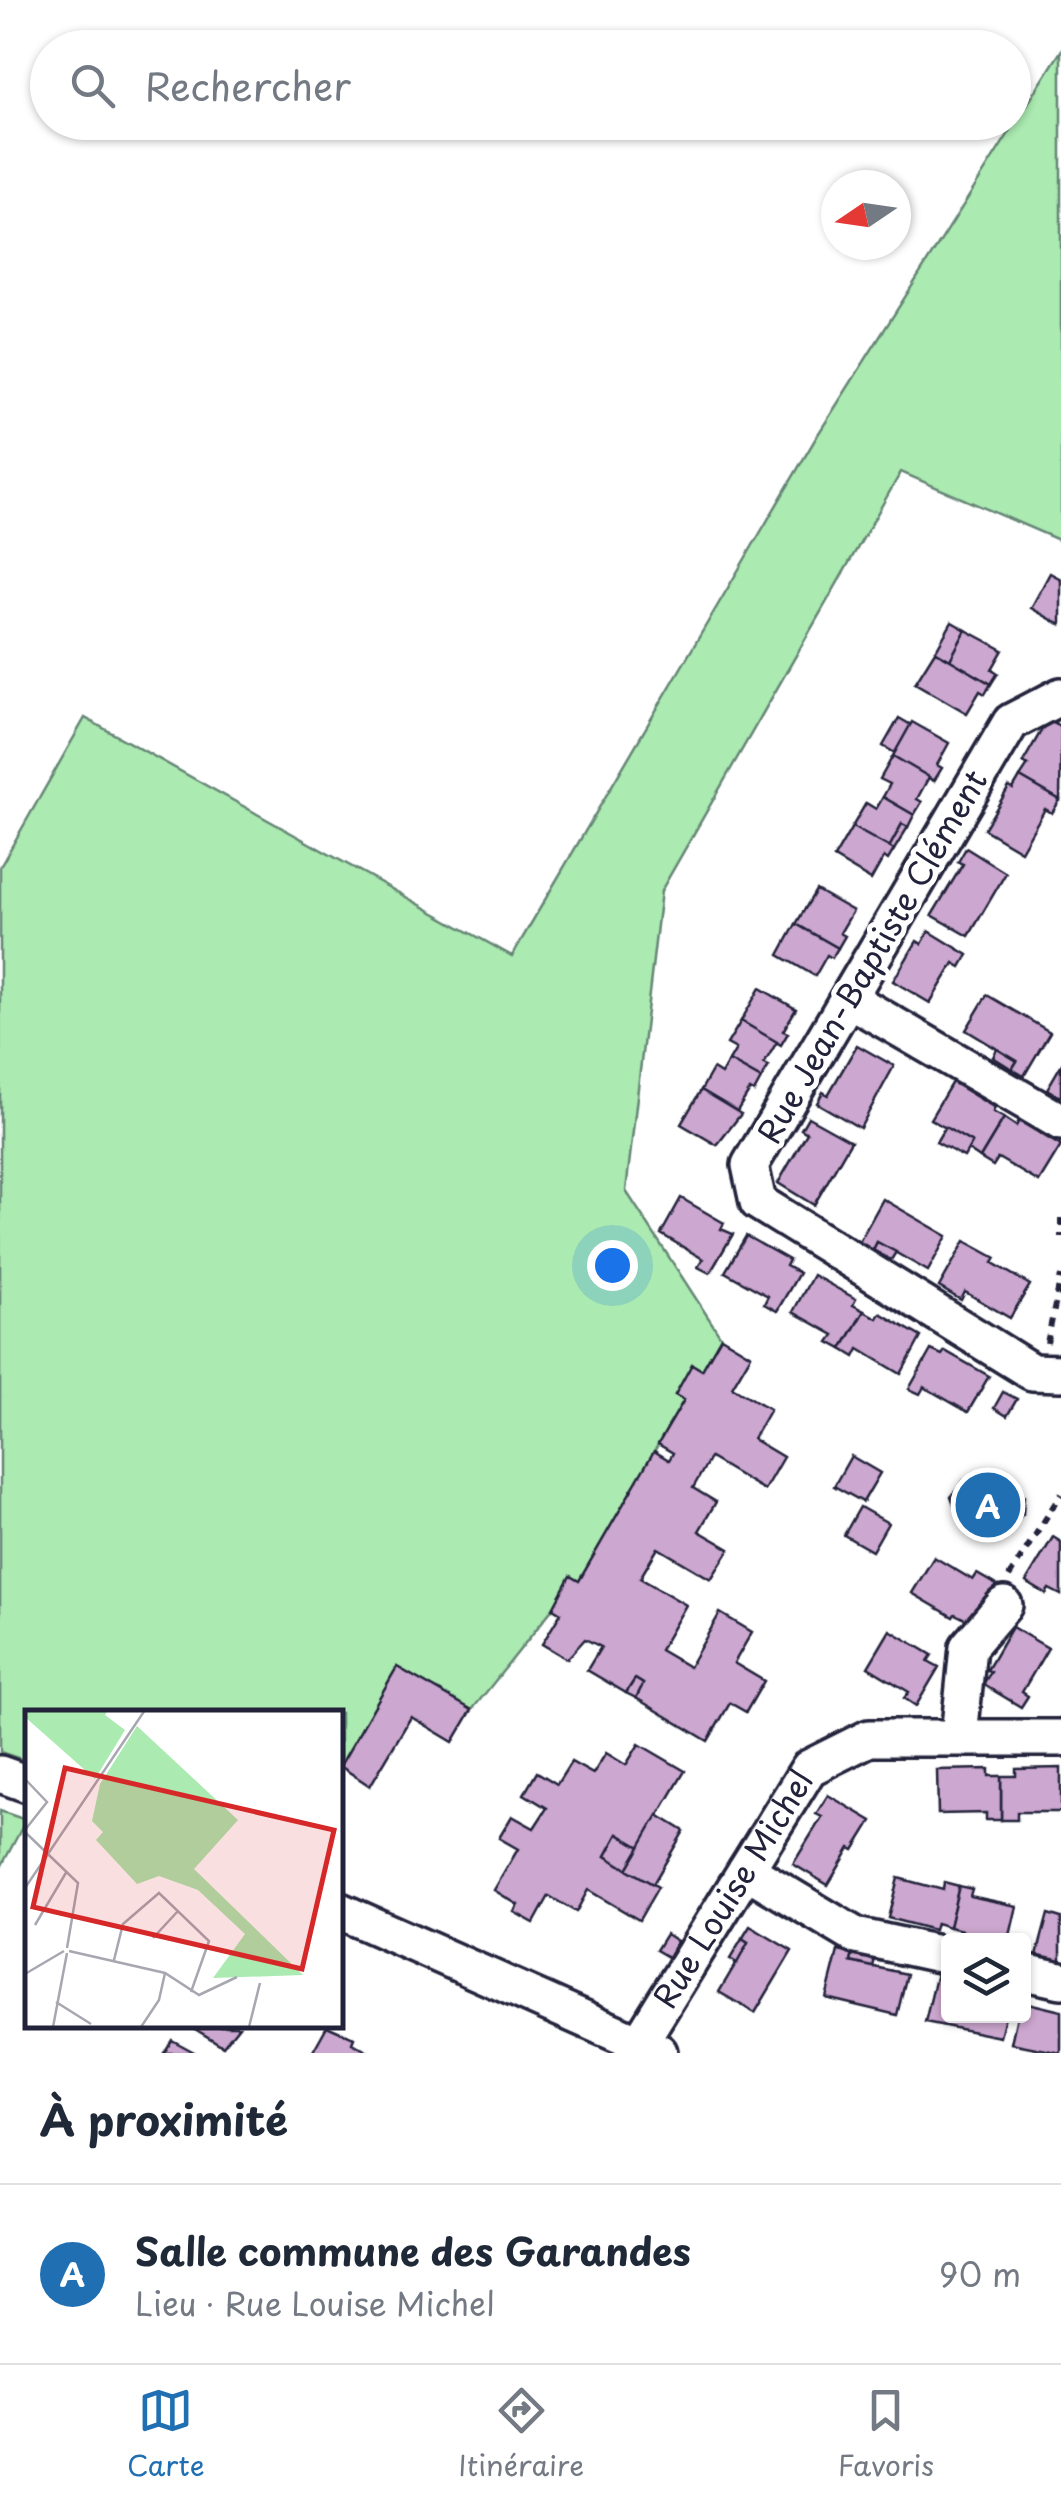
<!DOCTYPE html>
<html lang="fr">
<head>
<meta charset="utf-8">
<style>
  body { margin:0; font-family:"Playpen Sans",sans-serif; background:#f2f2f3; color:#1f2937 }
  .controls { position:absolute; right:30px; bottom:30px; display:grid; overflow:hidden; border-radius:10px; box-shadow:0 2px 8px #0004 }
  .controls button { width:90px; height:90px; display:grid; place-items:center; padding:0; border:0; border-bottom:2px solid #e0e1e3; background:#fff; color:#1f2937; font:50px sans-serif }
  .compass { position:absolute; left:821px; top:170px; width:90px; height:90px; border-radius:50%; background:#fff; box-shadow:0 2px 8px #0004; rotate:257deg }
  .you { position:absolute; left:612px; top:1265px; width:35px; height:35px; margin:-25px; border:8px solid #fff; border-radius:50%; background:#1a73e8; box-shadow:0 0 0 15px #1a73e833 }
  .badge { display:grid; place-items:center; width:65px; height:65px; border-radius:50%; background:#1f6fb2; color:#fff; font-size:32px; font-weight:700 }
  .pin { position:absolute; translate:-50% -50%; border:5px solid #fff; box-shadow:0 2px 10px #0006 }
  .list { margin:0; padding:0; list-style:none }
  h2 { display:flex; justify-content:space-between; align-items:center; height:130px; margin:0; padding:0 40px; font-size:42px }
  h2 small { font-size:32px; font-weight:400; color:#747a83 }
  .list li { display:grid; grid-template-columns:65px 1fr auto; gap:30px; align-items:center; box-sizing:border-box; height:180px; padding:0 40px; border-top:2px solid #e0e1e3 }
  .list b { display:block; font-size:38px; white-space:nowrap }
  .list p { margin:0; font-size:32px; white-space:nowrap; color:#747a83 }
  .list em { font-size:32px; font-style:normal; color:#747a83 }
  .icon { flex:none; width:55px; height:55px; fill:none; stroke:currentColor; stroke-width:2; stroke-linecap:round; stroke-linejoin:round }
  .map { position:relative; flex:none; width:1061px; height:2053px; overflow:hidden }
  .search { position:absolute; background:#fff; box-shadow:0 2px 8px #0004; left:30px; right:30px; top:30px; height:110px; display:flex; align-items:center; gap:25px; box-sizing:border-box; padding:0 35px; border-radius:55px; color:#747a83; font-size:38px }
  .sheet { height:310px; background:#fff }
  nav { display:flex; justify-content:space-around; align-items:center; box-sizing:border-box; height:140px; border-top:2px solid #e0e1e3; background:#fff; font-size:28px; color:#747a83 }
  nav a { display:grid; justify-items:center; gap:5px }
  nav .on { color:#1f6fb2 }
  .map>svg:first-child { display:block }
  .green { fill:#abeab1; stroke:#668676; stroke-width:2.5 }
  .building { fill:#cca7cf; stroke:#22223b; stroke-width:2.5 }
  .lines { fill:none; stroke-linecap:round; stroke-linejoin:round }
  .street-casing { stroke:#22223b; stroke-width:42 }
  .path { stroke:#22223b; stroke-width:6; stroke-dasharray:8 8; stroke-linecap:butt }
  .street { stroke:#fff; stroke-width:35 }
  .labels { text-anchor:middle; stroke-width:10; stroke-linejoin:round; paint-order:stroke }
  .street-label { font-size:32px; fill:#22223b; stroke:#fff }
  .inset-road { fill:none; stroke:#a7a7b1; stroke-width:2.5 }
  .view { fill:#d62828; fill-opacity:0.15; stroke:#d62828; stroke-width:5 }
  .inset-edge { fill:none; stroke:#22223b; stroke-width:5 }
</style>
</head>
<body>
<div class="map">
<svg width="1061" height="2053" viewBox="0 0 1061 2053">
  <rect width="100%" height="100%" fill="#fff"/>
  <filter id="ink" filterUnits="userSpaceOnUse"><feTurbulence type="fractalNoise" baseFrequency=".01" numOctaves="2"/><feDisplacementMap in="SourceGraphic" scale="20" xChannelSelector="R" yChannelSelector="G"/><feConvolveMatrix kernelMatrix="1 2 1 2 8 2 1 2 1" color-interpolation-filters="sRGB"/></filter>
  <g filter="url(#ink)">
    <g class="green">
      <path d="M1061 51V541L901 472 661 891 626 1191 721 1337 702 1370 693 1365 675 1395 684 1400 579 1581 570 1577 553 1608 472 1710 397 1667 340 1766V1713H28L27 1761 0 1752V867L85 718 512 956 817 436Z"/>
      <path d="M0 1811 26 1820 0 1869Z"/>
    </g>
    <g class="building">
      <path d="M1050 573 1061 579V625L1031 608Z"/>
      <path d="M952 622 966 630 950 660 935 652Z"/>
      <path d="M966 630 1003 650 992 669 998 673 991 684 950 660Z"/>
      <path d="M935 651 991 684 985 694 980 691 967 713 915 683Z"/>
      <path d="M899 718 911 725 895 753 883 746Z"/>
      <path d="M1048 719 1061 727 1060 800 1020 777 1028 765 1023 762Z"/>
      <path d="M912 722 949 743 937 765 942 768 934 781 893 756Z"/>
      <path d="M893 756 929 777 917 799 922 802 914 815 883 797 890 784 880 779Z"/>
      <path d="M1020 777 1060 800 1052 813 1045 809 1021 851 984 829 1009 787 1013 789Z"/>
      <path d="M883 797 914 815 908 827 902 824 889 848 852 827 866 803 876 809Z"/>
      <path d="M902 824 908 827 894 850 889 848Z"/>
      <path d="M852 827 894 850 888 860 884 857 871 880 834 858Z"/>
      <path d="M966 848 1006 873 969 936 932 915 963 864 958 862Z"/>
      <path d="M816 890 853 911 840 933 845 936 838 948 796 924Z"/>
      <path d="M796 924 838 948 832 958 827 955 815 976 779 955Z"/>
      <path d="M929 931 968 955 961 967 954 963 930 1003 893 981 917 941 922 944Z"/>
      <path d="M760 988 796 1009 783 1031 788 1033 781 1045 741 1021Z"/>
      <path d="M987 995 1050 1032 1024 1076 1012 1069 1017 1061 966 1030Z"/>
      <path d="M741 1021 777 1042 764 1064 769 1066 761 1079 729 1061 736 1049 727 1044Z"/>
      <path d="M857 1045 894 1066 860 1128 817 1103 823 1092 828 1095Z"/>
      <path d="M997 1049 1017 1061 1012 1069 993 1057Z"/>
      <path d="M729 1061 761 1079 754 1092 750 1090 737 1111 701 1090 713 1069 721 1074Z"/>
      <path d="M1061 1065V1095L1060 1097 1047 1089Z"/>
      <path d="M952 1082 995 1108 993 1112 1004 1118 980 1158 968 1150 972 1143 930 1119Z"/>
      <path d="M701 1090 741 1114 717 1145 681 1124Z"/>
      <path d="M808 1117 851 1141 814 1205 778 1183 807 1133 801 1129Z"/>
      <path d="M1004 1118 1016 1126 1019 1121 1061 1146 1039 1182 998 1158 993 1166 980 1158Z"/>
      <path d="M945 1127 972 1143 964 1157 936 1142Z"/>
      <path d="M681 1198 724 1223 721 1229 733 1234 710 1273 698 1267 703 1259 661 1234Z"/>
      <path d="M883 1199 947 1236 928 1271 877 1242 873 1250 859 1242Z"/>
      <path d="M746 1236 789 1260 786 1266 799 1273 777 1311 764 1304 768 1296 725 1272Z"/>
      <path d="M965 1241 996 1258 993 1263 1030 1285 1010 1318 965 1292 961 1300 939 1287Z"/>
      <path d="M877 1242 896 1252 891 1260 873 1250Z"/>
      <path d="M813 1275 856 1299 853 1305 864 1311 842 1349 829 1342 834 1335 793 1312Z"/>
      <path d="M864 1311 877 1318 880 1313 921 1337 901 1374 859 1349 855 1357 842 1349Z"/>
      <path d="M721 1337 751 1355 732 1387 770 1409 753 1439 783 1457 764 1490 710 1458 693 1488 716 1502 699 1531 730 1549 711 1579 658 1548 640 1578 686 1605 660 1650 689 1667 720 1613 752 1632 734 1663 764 1681 746 1712 730 1703 708 1741 636 1698 643 1684 635 1679 626 1693 587 1670 601 1647 585 1639 567 1659 542 1644 561 1613 553 1608 570 1576 579 1581 654 1451 669 1460 673 1453 658 1444 684 1400 675 1395 692 1364 702 1370Z"/>
      <path d="M931 1350 942 1355 945 1351 989 1376 968 1412 924 1387 920 1394 909 1389Z"/>
      <path d="M1003 1392 1017 1399 1007 1416 994 1408Z"/>
      <path d="M851 1456 880 1473 863 1502 834 1486Z"/>
      <path d="M964 1480 976 1482 981 1491H989L998 1481 1011 1482 1024 1496 1023 1514 1010 1527 990 1529 956 1511 951 1497Z"/>
      <path d="M860 1507 888 1523 872 1551 844 1535Z"/>
      <path d="M1053 1537 1061 1542V1595L1049 1589 1046 1594 1026 1582Z"/>
      <path d="M934 1557 973 1580 977 1574 996 1585 971 1628 964 1624 967 1620 955 1614 953 1617 912 1593Z"/>
      <path d="M1012 1627 1048 1648 1022 1692 1028 1696 1021 1707 983 1684 991 1672 987 1670Z"/>
      <path d="M890 1630 932 1655 928 1661 939 1667 916 1706 904 1698 909 1692 868 1667Z"/>
      <path d="M397 1667 472 1710 453 1742 411 1717 370 1786 340 1766Z"/>
      <path d="M635 1679 643 1684 636 1698 626 1693Z"/>
      <path d="M639 1744 685 1771 640 1847 618 1834 606 1856 658 1887 639 1920 588 1890 576 1912 549 1896 534 1923 514 1912 518 1905 494 1890 518 1849 499 1838 512 1816 534 1828 547 1808 524 1794 537 1772 557 1784 571 1762 593 1774 606 1753 626 1765Z"/>
      <path d="M1061 1768V1812H1017V1820H1001V1776H1016V1769Z"/>
      <path d="M989 1769V1776H1001V1820H986V1813L938 1814 937 1770Z"/>
      <path d="M828 1795 872 1821 854 1850 850 1848 828 1885 793 1864 822 1817 816 1814Z"/>
      <path d="M658 1815 684 1831 653 1884 627 1869Z"/>
      <path d="M618 1834 640 1847 627 1869 606 1856Z"/>
      <path d="M898 1878 943 1890 944 1882 959 1886 949 1927 936 1923 934 1930 888 1918Z"/>
      <path d="M959 1886 972 1889 970 1896 1017 1906 1009 1940H980L961 1936 962 1930 949 1927Z"/>
      <path d="M1048 1914 1061 1918V1961L1037 1955Z"/>
      <path d="M750 1926 792 1951 755 2013 719 1992 748 1943 742 1939Z"/>
      <path d="M666 1934 677 1941 668 1957 656 1950Z"/>
      <path d="M742 1939 748 1943 737 1963 730 1959Z"/>
      <path d="M838 1951 853 1954 851 1962 907 1974 897 2015 826 1998Z"/>
      <path d="M853 1954 875 1958 873 1967 851 1962Z"/>
      <path d="M937 1973 948 1976V2016H1005L1000 2037 925 2022Z"/>
      <path d="M1024 2002 1061 2011V2053L1011 2043 1017 2016H1024Z"/>
      <path d="M190 2026H239L223 2046Z"/>
      <path d="M327 2026 354 2038 352 2043 370 2053H312Z"/>
      <path d="M172 2040 196 2053H164Z"/>
    </g>
    <g class="lines">
      <g class="street-casing">
        <g id="street">
          <path d="M1061 696 1011 722 750 1165 758 1202 1032 1372 1061 1373"/>
          <path d="M849 999 1061 1122"/>
          <path d="M959 1737 968 1647 1004 1605"/>
          <path d="M0 1774 28 1784"/>
          <path d="M746 1870 856 1936 948 1956"/>
          <path d="M340 1911 659 2052"/>
          <path d="M1024 1972 1061 1980"/>
          <path id="s1" d="M633 2053 809 1768 869 1738H1061"/>
        </g>
      </g>
      <g class="path">
        <path d="M1061 1218V1237"/>
        <path d="M1047 1343 1061 1276"/>
        <path d="M1009 1577 1061 1494"/>
      </g>
      <use href="#street" class="street"/>
    </g>
  </g>
  <g class="labels">
    <g class="street-label">
      <text transform="translate(873 957) rotate(-60)" y="11">Rue Jean-Baptiste Clément</text>
      <text dy="11" stroke="none"><textPath href="#s1" startOffset="192">Rue Louise Michel</textPath></text>
    </g>
  </g>
  <g transform="translate(25 1710)">
    <rect width="318" height="318" fill="#fff"/>
    <path d="M0 0H83L80 5 100 20 70 69 0 7ZM112 16 213 110 169 159 278 265 188 268 220 224 173 180 134 166 112 174 71 130 78 122 67 111 75 74Z" fill="#abeab1"/>
    <path class="inset-road" d="M0 69 22 92 0 120M0 122 53 173 42 238M0 178 120 0M10 215 42 161M128 228 153 201M44 241 140 263 174 285 212 267M89 250 98 214 134 183 184 231 166 282M0 264 39 241M31 292 66 314M28 317 42 243M116 317 134 290 140 263M224 317 235 273"/>
    <path class="view" d="M40 58 309 120 277 259 8 197Z"/>
    <rect width="318" height="318" class="inset-edge"/>
  </g>
</svg>
<div class="controls">
<button><svg class="icon" aria-label="layers" viewBox="0 0 24 24"><path d="M12 4l9 5-9 5-9-5zM3 14l9 5 9-5"/></svg></button>
</div>
<svg class="compass" viewBox="-18 -18 36 36"><path d="M0-13l5 13h-10z" fill="#e53935"/><path d="M0 13l5-13h-10z" fill="#747a83"/></svg>
<div class="you"></div>
<div class="pin badge" style="left:988px;top:1505px">A</div>
<div class="search"><svg class="icon" aria-label="search" viewBox="0 0 24 24"><circle cx="10" cy="10" r="6"/><path d="M15 15l6 6"/></svg>Rechercher</div>
</div>
<section class="sheet">
<h2>À proximité<small></small></h2>
<ul class="list">
<li><span class="badge">A</span><div><b>Salle commune des Garandes</b><p>Lieu · Rue Louise Michel</p></div><em>90 m</em></li>
</ul>
</section>
<nav>
<a class="on"><svg class="icon" aria-label="map" viewBox="0 0 24 24"><path d="M3 6l6-2 6 2 6-2v14l-6 2-6-2-6 2zM9 4v14M15 6v14"/></svg>Carte</a>
<a><svg class="icon" aria-label="directions" viewBox="0 0 24 24"><path d="M12 3l9 9-9 9-9-9zM9 14v-3h6M13 9l2 2-2 2"/></svg>Itinéraire</a>
<a><svg class="icon" aria-label="saved" viewBox="0 0 24 24"><path d="M7 4h10v16l-5-4-5 4z"/></svg>Favoris</a>
</nav>
</body>
</html>
